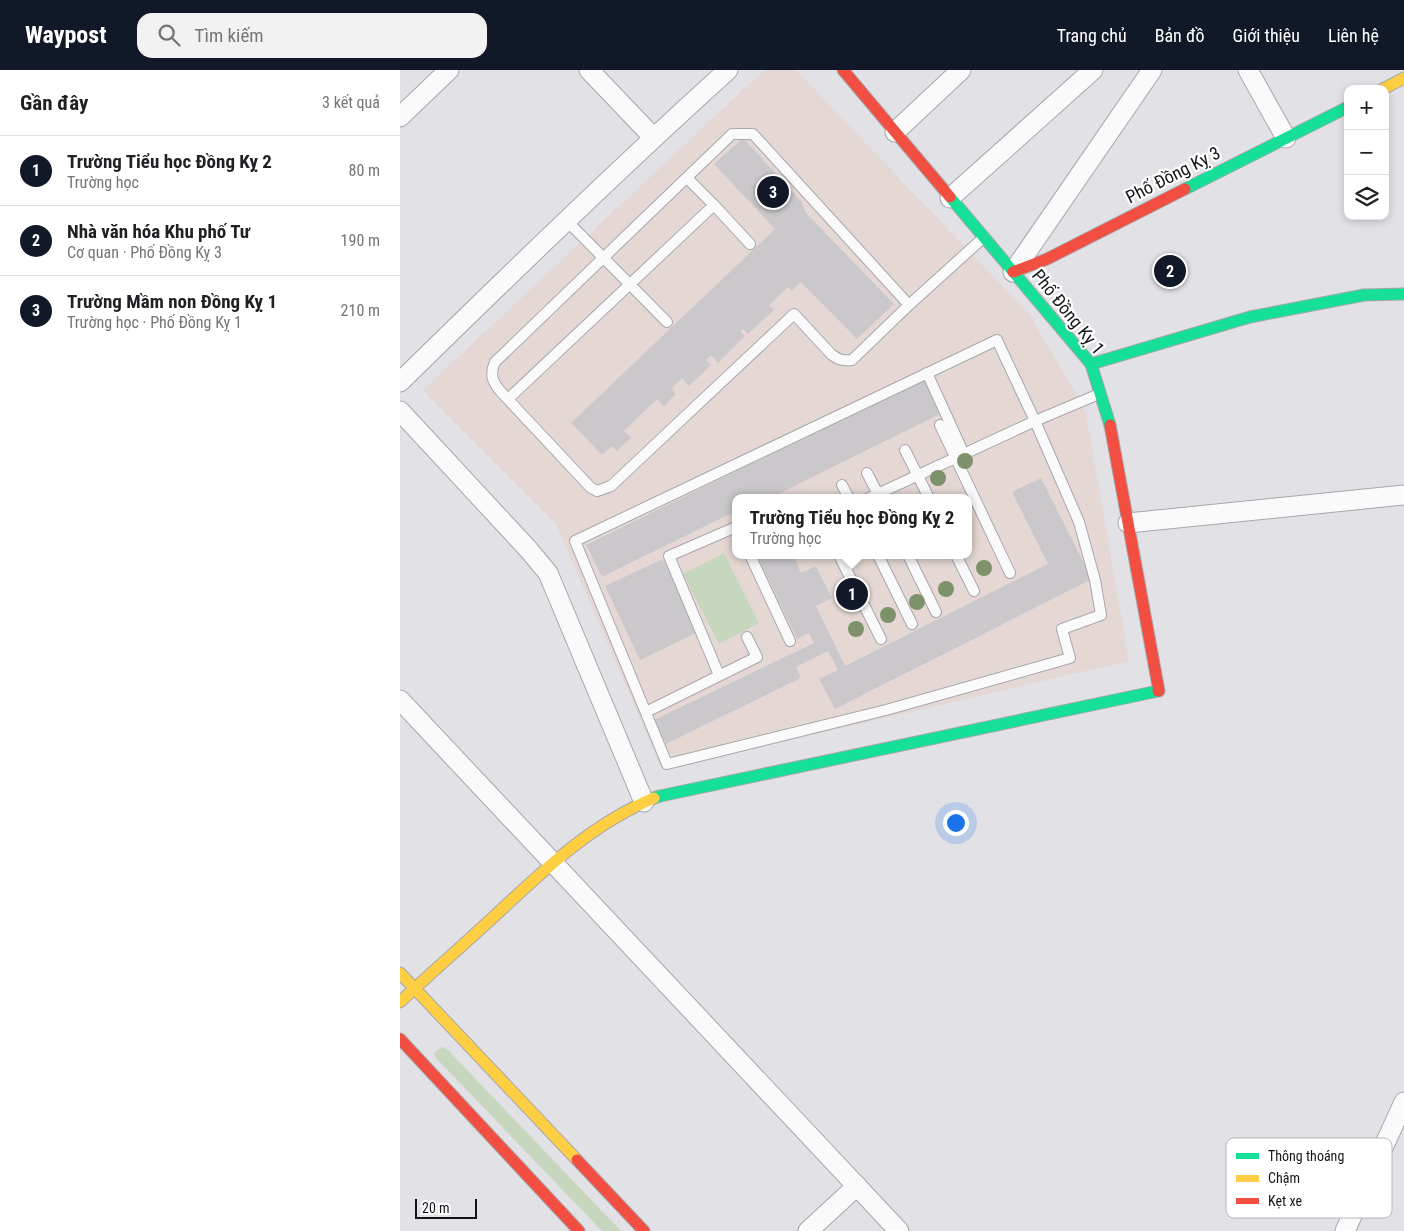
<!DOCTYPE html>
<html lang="vi">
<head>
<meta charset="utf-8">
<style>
  body { margin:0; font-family:"Roboto Condensed",sans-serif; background:#f2f2f2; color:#202124 }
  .controls { position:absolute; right:15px; top:15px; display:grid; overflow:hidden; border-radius:10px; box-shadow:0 2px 8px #0003 }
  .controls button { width:45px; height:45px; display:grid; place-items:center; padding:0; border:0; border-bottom:1px solid #e0e0e0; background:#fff; color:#202124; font:25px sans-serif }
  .scale { position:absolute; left:15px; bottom:12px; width:62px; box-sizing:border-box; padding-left:5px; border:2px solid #131417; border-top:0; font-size:14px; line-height:18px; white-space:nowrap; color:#131417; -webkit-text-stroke:4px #fff; paint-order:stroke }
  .you { position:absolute; left:555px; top:752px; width:18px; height:18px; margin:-12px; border:4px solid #fff; border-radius:50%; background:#1a73e8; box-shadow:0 0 0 8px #1a73e833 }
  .badge { display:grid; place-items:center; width:32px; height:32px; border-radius:50%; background:#111827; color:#fff; font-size:16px; font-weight:700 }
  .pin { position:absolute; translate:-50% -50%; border:2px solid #fff; box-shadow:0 1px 5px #0006 }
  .popup { position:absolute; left:332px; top:424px; width:240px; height:65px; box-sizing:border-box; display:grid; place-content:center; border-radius:10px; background:#fff; filter:drop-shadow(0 1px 4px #0005); font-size:16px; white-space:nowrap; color:#757577 }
  .popup b { font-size:19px; color:#202124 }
  .popup::after { content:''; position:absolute; left:50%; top:100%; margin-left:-10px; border:10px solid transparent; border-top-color:#fff }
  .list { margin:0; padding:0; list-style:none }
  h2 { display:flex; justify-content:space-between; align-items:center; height:65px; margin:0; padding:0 20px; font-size:21px }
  h2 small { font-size:16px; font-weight:400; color:#757577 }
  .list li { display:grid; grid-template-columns:32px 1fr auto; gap:15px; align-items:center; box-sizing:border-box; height:70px; padding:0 20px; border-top:1px solid #e0e0e0 }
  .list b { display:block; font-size:19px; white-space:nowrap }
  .list p { margin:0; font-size:16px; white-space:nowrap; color:#757577 }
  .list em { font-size:16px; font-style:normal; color:#757577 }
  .icon { flex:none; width:28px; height:28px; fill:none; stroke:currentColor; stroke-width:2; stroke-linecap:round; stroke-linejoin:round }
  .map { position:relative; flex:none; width:1004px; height:1161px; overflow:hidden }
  header { display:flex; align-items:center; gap:30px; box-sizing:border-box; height:70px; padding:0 25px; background:#111827; color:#fff }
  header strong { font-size:24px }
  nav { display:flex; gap:28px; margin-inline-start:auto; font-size:18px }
  .search { width:350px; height:45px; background:#f2f2f2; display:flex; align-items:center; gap:12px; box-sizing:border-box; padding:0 18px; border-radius:15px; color:#757577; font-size:19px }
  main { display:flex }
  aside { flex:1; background:#fff }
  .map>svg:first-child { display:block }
  .education { fill:#e5d8d4; fill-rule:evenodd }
  .green { fill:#c6d7be }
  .building { fill:#cbc8cb }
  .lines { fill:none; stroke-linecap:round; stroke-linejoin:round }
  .lane-casing { stroke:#a7a7ab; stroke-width:12 }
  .street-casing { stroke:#a7a7ab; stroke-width:21 }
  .fast-casing { stroke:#a7a7ab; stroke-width:13 }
  .slow-casing { stroke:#a7a7ab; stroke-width:13 }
  .jam-casing { stroke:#a7a7ab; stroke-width:13 }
  .lane { stroke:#fafafb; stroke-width:10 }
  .street { stroke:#fafafb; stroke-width:19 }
  .fast { stroke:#16e098; stroke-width:11 }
  .slow { stroke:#ffcf43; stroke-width:11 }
  .jam { stroke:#f24e42; stroke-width:11 }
  .tree { fill:#7d926a }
  .labels { text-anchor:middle; stroke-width:4.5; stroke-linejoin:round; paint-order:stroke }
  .street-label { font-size:18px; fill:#131417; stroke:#fff }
  .key { fill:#fff; stroke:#b8b8b9; stroke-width:1 }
  .key-label { font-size:14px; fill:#131417 }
</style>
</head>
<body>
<header>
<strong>Waypost</strong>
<div class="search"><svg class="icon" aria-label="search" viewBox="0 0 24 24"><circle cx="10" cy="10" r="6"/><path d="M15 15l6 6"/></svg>Tìm kiếm</div>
<nav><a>Trang chủ</a><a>Bản đồ</a><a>Giới thiệu</a><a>Liên hệ</a></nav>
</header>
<main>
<aside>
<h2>Gần đây<small>3 kết quả</small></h2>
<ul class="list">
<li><span class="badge">1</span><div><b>Trường Tiểu học Đồng Kỵ 2</b><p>Trường học</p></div><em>80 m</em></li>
<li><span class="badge">2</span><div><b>Nhà văn hóa Khu phố Tư</b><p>Cơ quan · Phố Đồng Kỵ 3</p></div><em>190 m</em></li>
<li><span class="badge">3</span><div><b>Trường Mầm non Đồng Kỵ 1</b><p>Trường học · Phố Đồng Kỵ 1</p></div><em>210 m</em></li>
</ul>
</aside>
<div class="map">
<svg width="1004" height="1161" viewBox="0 0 1004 1161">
  <rect width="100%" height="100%" fill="#e1e1e6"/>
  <path class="education" d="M364 0H396L629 244 677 325 686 344 729 591 262 700 157 456 23 320ZM336 428H568V485H336Z"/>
  <g class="green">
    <path d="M324 483 359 553 319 574 283 504Z"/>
    <path d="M42 977 47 979 221 1161H202L37 989 34 984 37 980Z"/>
  </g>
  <g class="building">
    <path d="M343 68 401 131 406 143 494 234 457 269 401 212 392 221 388 217 369 235 374 240 348 264 343 259 340 261 345 266 318 293 311 285 306 290 311 295 289 316 282 308 271 319 276 324 264 336 257 329 224 361 231 368 217 381 212 376 202 385 171 353 375 159 314 94Z"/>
    <path d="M523 309 540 344 370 428H336V441L202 507 186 475Z"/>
    <path d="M641 408 692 509 435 639 419 609 438 600 428 581 396 597 401 608 266 674 254 650 414 573 409 563 397 569 358 487 362 485H393L401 503 416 496 432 528 416 536 445 596 648 494 612 422Z"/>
    <path d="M263 489 298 562 240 590 205 516Z"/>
  </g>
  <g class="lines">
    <g class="lane-casing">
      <g id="lane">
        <path d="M287 108 314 135"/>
        <path d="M166 150 267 252"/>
        <path d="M509 235 452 290C444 291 439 290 432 285L394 244 211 416 197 421 191 418 102 323C93 313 89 305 95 292L332 64H353L509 235 583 168"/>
        <path d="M527 303 564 384"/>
        <path d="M108 329 314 135 350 174"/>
        <path d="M540 355 610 503"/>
        <path d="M505 380 529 428"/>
        <path d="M467 403 480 428"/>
        <path d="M442 415 449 428"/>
        <path d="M469 428 635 351 679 452 695 510 701 545 662 559 670 588 486 640 267 694 175 471 597 270 635 351 699 324"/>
        <path d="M350 485 390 571"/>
        <path d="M439 485 481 569"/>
        <path d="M478 485 512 554"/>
        <path d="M508 485 536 542"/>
        <path d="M556 485 574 521"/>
        <path d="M319 605 269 486 336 457"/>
        <path d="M246 642 357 587 347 567"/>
      </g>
    </g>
    <g class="street-casing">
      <g id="street">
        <path d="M189 0 253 67"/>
        <path d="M848 0 886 68"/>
        <path d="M0 47 49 0"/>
        <path d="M495 62 561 0"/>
        <path d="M550 128 693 0"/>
        <path d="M613 202 752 0"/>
        <path d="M0 312C108 206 216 101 328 0"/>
        <path d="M0 341 128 479 148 503 244 732"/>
        <path d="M728 453 1004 425"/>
        <path d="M0 630 499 1161"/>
        <path d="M408 1161 457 1116"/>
        <path d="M945 1161 1004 1032"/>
      </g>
    </g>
    <g class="fast-casing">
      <g id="fast">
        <path d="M785 119 948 37"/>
        <path d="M550 127 691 294 710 355"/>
        <path d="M691 294 850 247 964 225 1004 224"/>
        <path d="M254 728 260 726 758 621"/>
      </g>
    </g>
    <g class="slow-casing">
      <g id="slow">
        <path d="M983 19 1004 8"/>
        <path d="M0 903 177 1090"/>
        <path d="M0 932C33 901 68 871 101 840 148 796 194 753 254 728"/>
      </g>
    </g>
    <g class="jam-casing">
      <g id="jam">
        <path d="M443 0 550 127"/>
        <path d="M613 202 647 189 785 119"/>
        <path d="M710 355 759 621H758"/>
        <path d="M0 969 179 1161"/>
        <path d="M177 1090 244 1161"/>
      </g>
    </g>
    <use href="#lane" class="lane"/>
    <use href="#street" class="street"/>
    <use href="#fast" class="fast"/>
    <use href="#slow" class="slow"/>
    <use href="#jam" class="jam"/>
  </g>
  <g class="tree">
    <circle cx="565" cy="391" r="8"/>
    <circle cx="538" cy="408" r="8"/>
    <circle cx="584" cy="498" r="8"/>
    <circle cx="546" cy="519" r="8"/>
    <circle cx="517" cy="532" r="8"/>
    <circle cx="488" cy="545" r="8"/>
    <circle cx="456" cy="559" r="8"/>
  </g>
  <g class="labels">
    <g class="street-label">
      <text transform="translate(773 105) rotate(-27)" y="6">Phố Đồng Kỵ 3</text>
      <text transform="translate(668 242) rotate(51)" y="6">Phố Đồng Kỵ 1</text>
    </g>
  </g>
  <rect x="826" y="1068" width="166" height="80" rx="8" class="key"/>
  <rect x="836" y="1083" width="23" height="6" fill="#16e098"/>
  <rect x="836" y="1105" width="23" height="7" fill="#ffcf43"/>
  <rect x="836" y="1128" width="23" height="6" fill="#f24e42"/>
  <g class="key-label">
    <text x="868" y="1091">Thông thoáng</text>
    <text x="868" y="1113">Chậm</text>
    <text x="868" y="1136">Kẹt xe</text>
  </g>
</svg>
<div class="controls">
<button>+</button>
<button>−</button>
<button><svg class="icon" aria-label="layers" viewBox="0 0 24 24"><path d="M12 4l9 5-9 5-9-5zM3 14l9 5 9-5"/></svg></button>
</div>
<div class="scale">20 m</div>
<div class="you"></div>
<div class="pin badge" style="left:452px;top:524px">1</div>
<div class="popup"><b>Trường Tiểu học Đồng Kỵ 2</b>Trường học</div>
<div class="pin badge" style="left:770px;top:201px">2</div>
<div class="pin badge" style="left:373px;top:122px">3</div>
</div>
</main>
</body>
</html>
